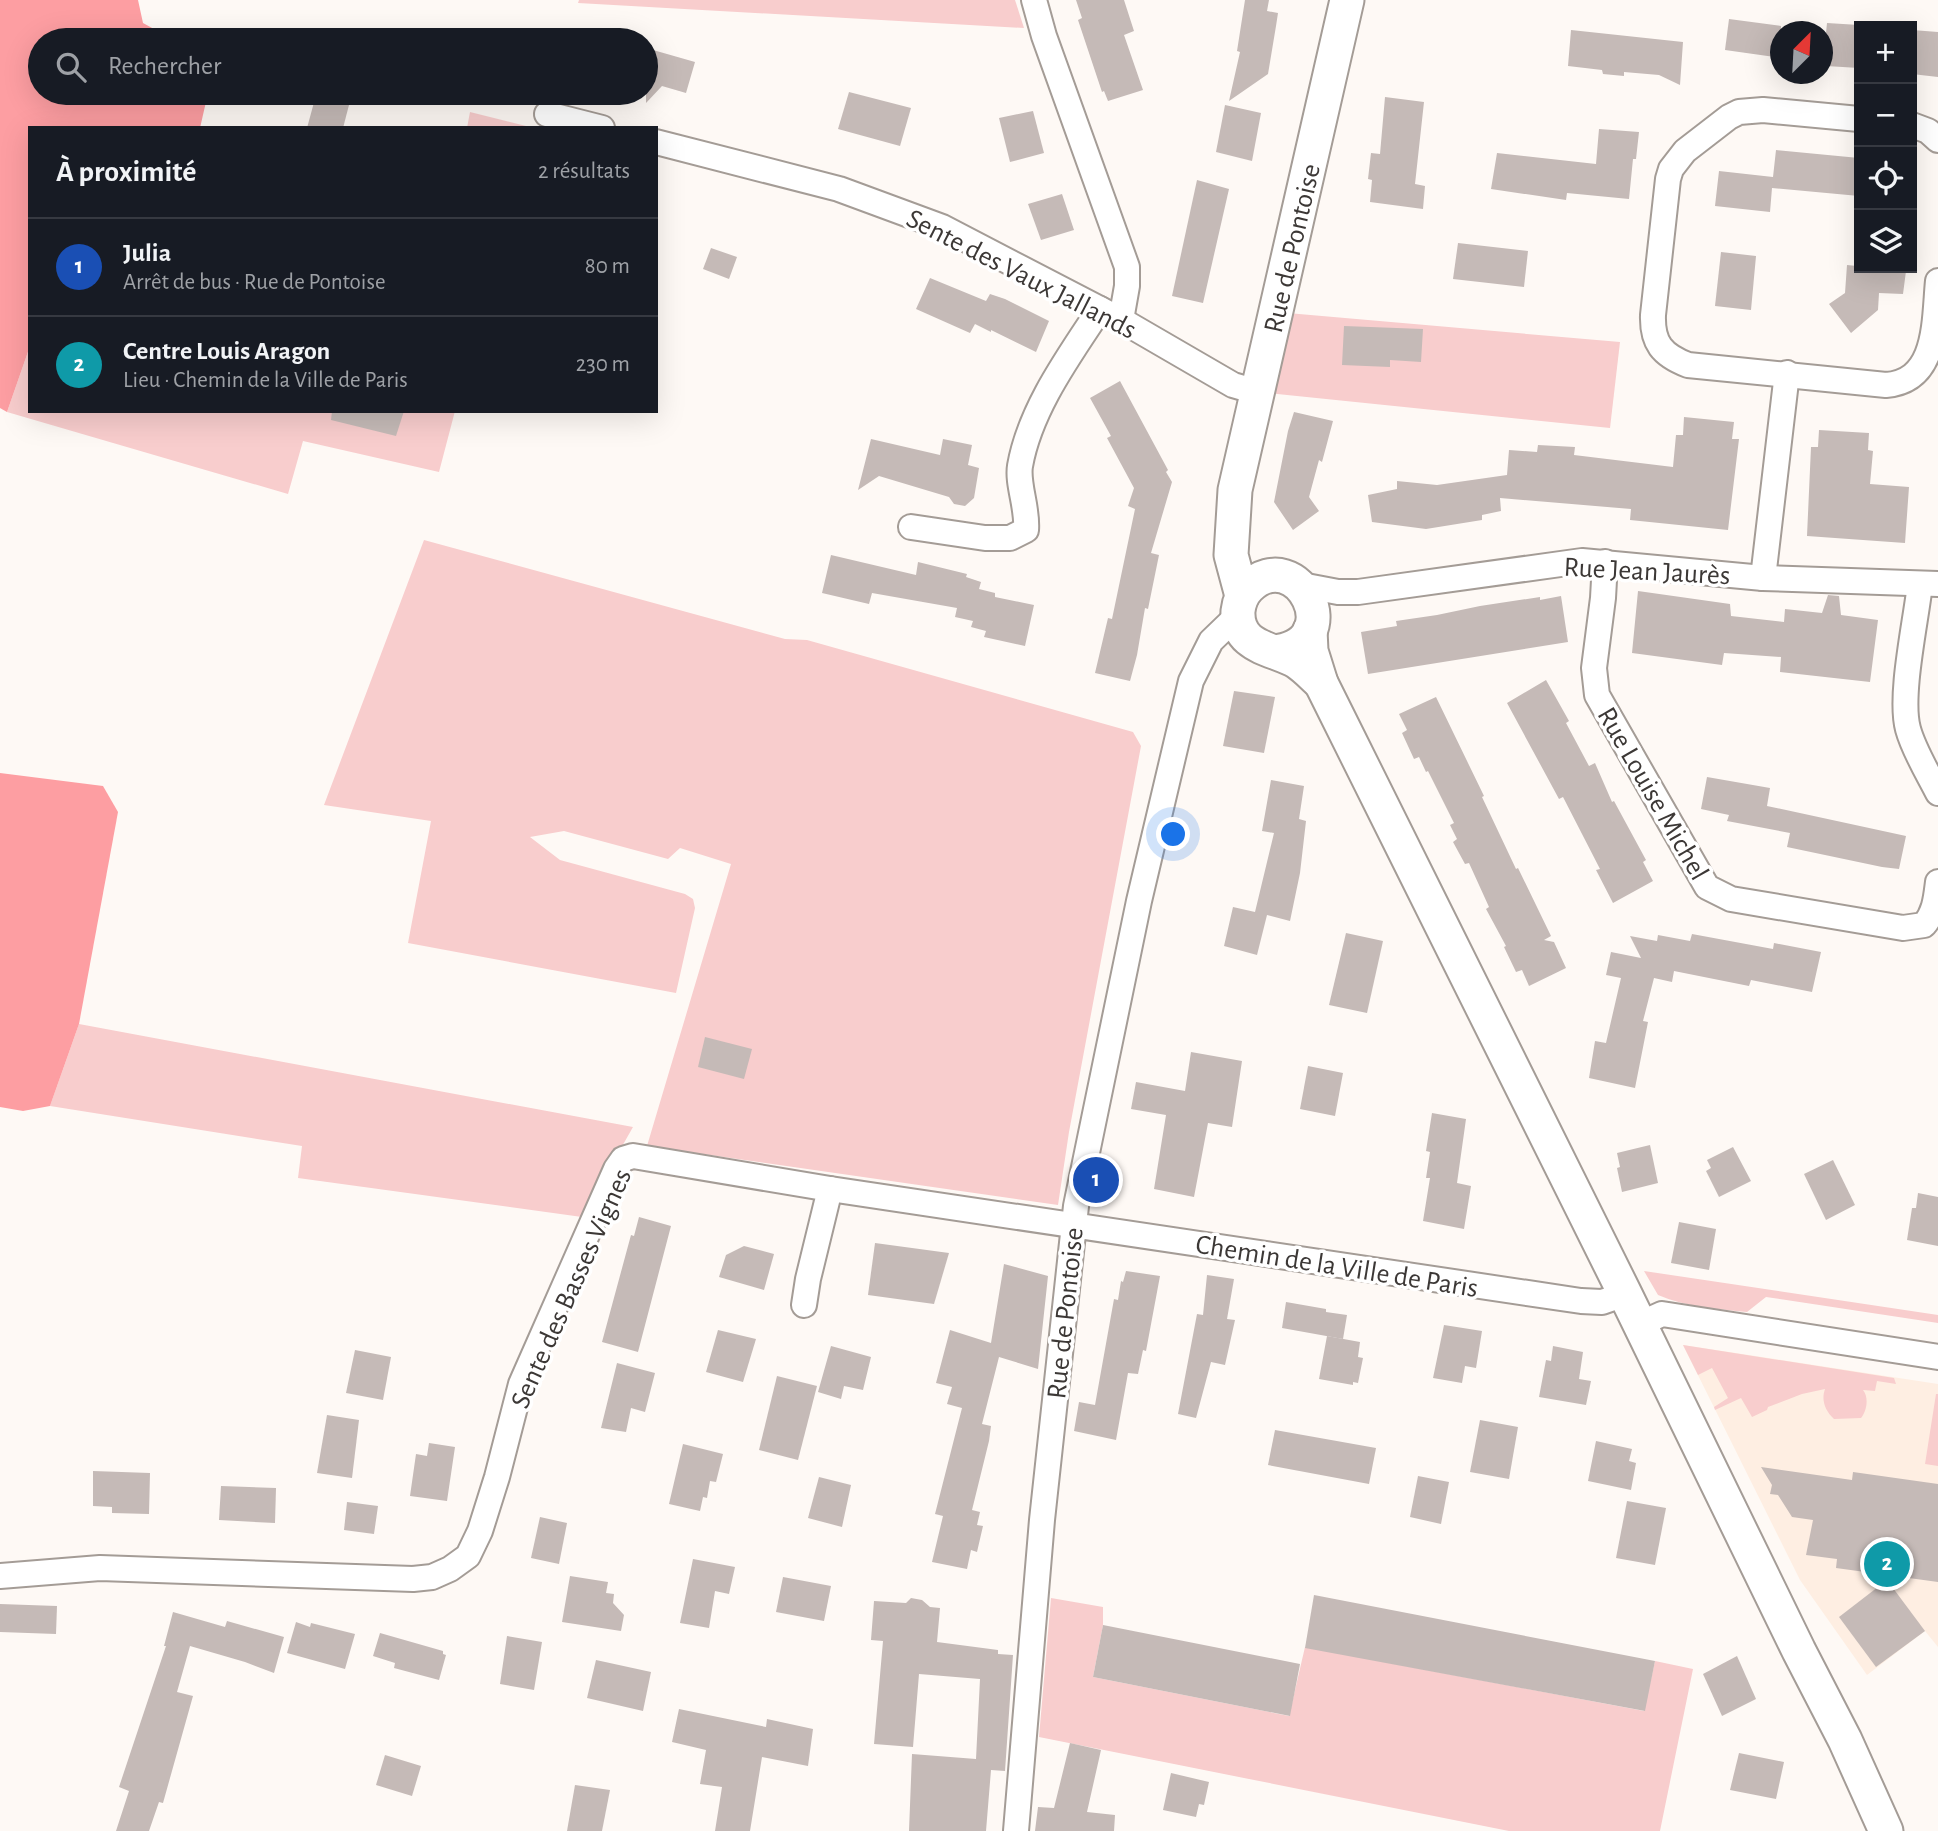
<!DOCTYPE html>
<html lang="fr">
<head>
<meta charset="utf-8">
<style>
  body { margin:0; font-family:"Alegreya Sans",sans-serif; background:#242831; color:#f1f3f6 }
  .controls { position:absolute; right:21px; top:21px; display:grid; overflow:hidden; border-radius:0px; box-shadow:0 7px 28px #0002 }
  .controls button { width:63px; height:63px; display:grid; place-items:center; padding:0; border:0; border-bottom:2px solid #363941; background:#171b24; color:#f1f3f6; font:35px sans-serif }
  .compass { position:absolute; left:1770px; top:21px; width:63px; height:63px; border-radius:50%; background:#171b24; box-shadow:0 7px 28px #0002; rotate:24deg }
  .you { position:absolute; left:1174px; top:835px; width:24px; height:24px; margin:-18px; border:5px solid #fff; border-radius:50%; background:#1a73e8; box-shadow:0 0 0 10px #1a73e833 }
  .badge { display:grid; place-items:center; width:46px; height:46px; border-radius:50%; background:#a652c1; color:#fff; font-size:23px; font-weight:700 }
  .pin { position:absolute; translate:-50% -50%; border:4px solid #fff; box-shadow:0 2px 7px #0006 }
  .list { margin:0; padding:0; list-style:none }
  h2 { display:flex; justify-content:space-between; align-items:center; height:91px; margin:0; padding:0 28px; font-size:30px }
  h2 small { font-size:23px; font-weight:400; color:#9ea1a6 }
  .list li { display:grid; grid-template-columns:46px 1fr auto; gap:21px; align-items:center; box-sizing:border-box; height:98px; padding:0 28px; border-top:2px solid #363941 }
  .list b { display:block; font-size:26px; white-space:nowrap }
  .list p { margin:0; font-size:23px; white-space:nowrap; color:#9ea1a6 }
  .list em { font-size:23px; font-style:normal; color:#9ea1a6 }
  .icon { flex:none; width:38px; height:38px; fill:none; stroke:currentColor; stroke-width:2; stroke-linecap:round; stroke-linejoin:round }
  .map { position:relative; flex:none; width:1938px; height:1831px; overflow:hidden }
  .search { position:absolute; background:#171b24; box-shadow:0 7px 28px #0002; left:28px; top:28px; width:630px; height:77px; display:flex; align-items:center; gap:18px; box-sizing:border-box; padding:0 24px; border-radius:38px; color:#9ea1a6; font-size:26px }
  .panel { position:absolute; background:#171b24; box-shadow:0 7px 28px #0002; left:28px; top:126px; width:630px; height:287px; border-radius:0px }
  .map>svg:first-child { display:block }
  .built { fill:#feeee2 }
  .green { fill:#f8cdcd }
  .forest { fill:#fd9ea2 }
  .building { fill:#c5bab7 }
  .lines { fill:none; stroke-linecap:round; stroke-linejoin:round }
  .street-casing { stroke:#a49c96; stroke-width:28 }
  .secondary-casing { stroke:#a49c96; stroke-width:37 }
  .street { stroke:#fff; stroke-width:24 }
  .secondary { stroke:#fff; stroke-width:33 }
  .labels { text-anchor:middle; stroke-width:7; stroke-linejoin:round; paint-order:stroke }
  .street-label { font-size:28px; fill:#3c3836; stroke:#fff }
</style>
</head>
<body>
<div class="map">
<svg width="1938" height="1831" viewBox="0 0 1938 1831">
  <rect width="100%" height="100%" fill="#fef9f5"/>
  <path class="built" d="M1683 1345 1938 1384V1647L1925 1631 1867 1675 1800 1580Z"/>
  <g class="green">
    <path d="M579 0H1015L1024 28 578 3Z"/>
    <path d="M470 112 530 127V128H467Z"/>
    <path d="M1276 312 1620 342 1610 428 1257 392Z"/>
    <path d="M30 346V411H455L439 472 303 441 288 494 7 412Z"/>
    <path d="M424 540 785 639 807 640 1133 732 1141 746 1069 1132 1058 1205 647 1146 731 864 680 848 668 859 564 831 530 837 560 860 685 894 693 899 695 908 676 993 408 943 431 821 324 805Z"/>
    <path d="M79 1024 633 1127 582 1217 298 1178 302 1146 50 1106Z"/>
    <path d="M1644 1271 1938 1315V1323L1766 1297 1747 1312C1718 1309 1685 1307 1658 1295Z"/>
    <path d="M1683 1345 1894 1378 1896 1384 1877 1381 1875 1391 1863 1390C1869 1397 1867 1411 1861 1418L1834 1419C1825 1411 1821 1400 1825 1389L1802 1394 1768 1407 1767 1410 1752 1417 1741 1398 1715 1410 1714 1407 1728 1398 1712 1368 1698 1375Z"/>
    <path d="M1936 1394H1938V1466L1925 1464Z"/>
    <path d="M1051 1598 1103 1607V1625L1093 1677 1289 1716 1305 1647 1644 1711 1655 1661 1693 1669 1660 1831H1509L1039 1737Z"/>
  </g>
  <g class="forest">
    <path d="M0 0H138L143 23 174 40H40V93H208L200 128H30V346L7 412 0 408Z"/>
    <path d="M0 773 103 786 118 812 79 1024 50 1106 23 1111 0 1107Z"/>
  </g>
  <g class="building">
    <path d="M1076 0H1124L1134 31 1124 35 1143 90 1108 101 1104 91 1102 92 1078 20 1082 18Z"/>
    <path d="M1245 0H1269L1267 11 1278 13 1276 26 1268 74 1229 101 1240 52 1237 51Z"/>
    <path d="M1729 19 1781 26V58L1725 50Z"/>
    <path d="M1827 23 1859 25V68L1826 66 1823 62V32L1826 33Z"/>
    <path d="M1571 30 1683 42 1680 85 1659 75 1624 72V76L1603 74 1602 70 1568 66Z"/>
    <path d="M1912 30 1938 32V77L1912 74Z"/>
    <path d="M646 48 695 62 686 93 662 86 646 103Z"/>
    <path d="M849 92 911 108 900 146 838 129Z"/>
    <path d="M316 95 349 105 343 128H307Z"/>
    <path d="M1385 97 1424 102 1415 184 1425 186 1423 209 1370 202 1372 180 1368 179 1371 153 1380 154Z"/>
    <path d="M1225 105 1261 113 1252 161 1216 152Z"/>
    <path d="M1033 111 1044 153 1010 162 999 118Z"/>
    <path d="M1599 129 1639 132 1636 159H1633L1629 199 1567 193 1566 200 1491 189 1497 153 1596 164Z"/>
    <path d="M1776 150 1859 158V196L1772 188 1770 212 1715 206 1719 171 1773 177Z"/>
    <path d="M1197 180 1229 189 1203 303 1172 296Z"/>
    <path d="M1062 194 1074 230 1041 240 1028 204Z"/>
    <path d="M1458 243 1528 251 1524 287 1453 279Z"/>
    <path d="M711 248 737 257 729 279 703 269Z"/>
    <path d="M1721 252 1756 256 1751 310 1715 306Z"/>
    <path d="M1847 265 1906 271 1903 294 1879 293 1878 310 1851 333 1829 304 1845 293Z"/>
    <path d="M930 278 986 301 990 294 1005 299 1049 321 1036 352 991 330V332L975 324 970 333 916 309Z"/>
    <path d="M1344 326 1423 329 1421 362 1390 360V367L1342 365Z"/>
    <path d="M1120 381 1168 470 1166 472 1172 482 1151 553 1159 555 1148 609 1145 608 1137 655 1130 681 1095 673 1108 618 1112 619 1135 509 1128 506 1134 488 1107 438 1111 436 1090 398Z"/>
    <path d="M332 411H404L396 436 331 420Z"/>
    <path d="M1294 412 1333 421 1322 462 1319 460 1309 497 1319 511 1293 530 1274 502 1288 431Z"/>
    <path d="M1684 417 1734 422 1732 439H1739L1728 530 1630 520 1631 509 1500 498 1501 511 1482 515V520L1426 529 1372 522 1368 495 1397 489V481L1437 485 1507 475 1509 450 1537 452 1538 445 1575 447 1574 455 1673 467 1676 435H1683Z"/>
    <path d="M1819 430 1869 433 1868 450 1873 451 1870 484 1909 487 1905 543 1807 536 1811 447H1818Z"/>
    <path d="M871 439 940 455 943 439 972 445 968 465 979 468 974 498 965 506 954 504 949 497 879 476 858 490Z"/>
    <path d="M831 555 916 575 918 562 967 574 966 577 981 582 979 589 995 593V597L1034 605 1025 646 984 637 986 631 971 627 973 621 955 617 957 608 872 593 869 604 822 593Z"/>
    <path d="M1638 591 1730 604 1731 616 1784 622 1785 609 1822 613 1828 595 1839 596 1841 615 1878 620 1870 682 1780 672 1781 657 1724 653 1722 665 1632 653Z"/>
    <path d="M1561 596 1568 642 1368 674 1361 632 1397 626 1396 621 1437 615 1480 606 1540 597V600Z"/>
    <path d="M1546 680 1569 721 1566 723 1589 766 1595 763 1612 802 1614 801 1646 860 1643 862 1653 881 1613 903 1596 870 1600 869 1563 797 1559 799 1507 703Z"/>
    <path d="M1234 691 1275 697 1264 753 1223 746Z"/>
    <path d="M1436 697 1484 796 1482 797 1516 869 1518 868 1551 936 1544 940 1554 942 1566 968 1529 986 1522 970 1516 972 1504 947 1506 946 1486 909 1489 907 1469 863 1465 864 1453 842 1457 839 1450 825 1454 823 1428 771 1426 772 1419 757 1414 759 1402 733 1407 730 1399 714Z"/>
    <path d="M1707 777 1770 788 1767 806 1906 836 1899 869 1882 867 1787 847 1790 833 1727 821 1729 815 1701 809Z"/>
    <path d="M1271 780 1304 786 1299 819 1306 821 1300 873 1290 921 1267 915 1257 955 1224 946 1233 907 1255 912 1274 833 1262 831Z"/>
    <path d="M1346 933 1383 941 1367 1013 1329 1005Z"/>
    <path d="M1692 934 1773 949 1774 943 1821 952 1812 992 1751 980 1749 986 1674 971 1672 982 1654 978 1643 1021 1648 1022 1635 1088 1589 1078 1595 1041 1606 1043 1621 978 1606 975 1611 952 1641 958 1630 936 1657 941 1658 935 1690 941Z"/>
    <path d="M705 1037 752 1049 744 1079 698 1067Z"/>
    <path d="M1191 1052 1242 1061 1232 1127 1208 1123 1194 1197 1154 1189 1166 1115 1131 1109 1136 1082 1185 1091Z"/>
    <path d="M1308 1066 1343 1073 1335 1116 1300 1109Z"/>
    <path d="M1432 1113 1466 1119 1457 1183 1471 1186 1464 1229 1423 1221 1430 1178H1426L1430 1152 1426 1151Z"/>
    <path d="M1650 1145 1658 1183 1622 1192 1617 1168 1620 1167 1617 1153Z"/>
    <path d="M1733 1147 1751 1181 1719 1197 1706 1171 1711 1168 1707 1160Z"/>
    <path d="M1833 1160 1855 1205 1826 1220 1804 1174Z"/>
    <path d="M1918 1193 1938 1197V1246L1907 1240 1912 1208H1916Z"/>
    <path d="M639 1217 671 1226 638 1352 602 1342 631 1235 634 1236Z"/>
    <path d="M1679 1222 1716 1229 1709 1270 1671 1263Z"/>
    <path d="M875 1243 949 1253 934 1304 868 1295Z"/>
    <path d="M744 1246 774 1254 764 1290 719 1277 726 1255Z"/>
    <path d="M1004 1264 1048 1276 1038 1369 999 1357 982 1424 991 1426 989 1441 972 1510 980 1512 977 1525 983 1526 977 1552 971 1550 967 1569 932 1562 943 1516 935 1514 962 1408 947 1404 952 1387 936 1383 950 1330 991 1343Z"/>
    <path d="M1126 1271 1160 1276 1146 1351 1143 1350 1138 1374 1128 1373 1116 1440 1074 1431 1079 1402 1095 1405 1114 1299 1118 1300 1121 1281 1123 1282Z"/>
    <path d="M1207 1275 1234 1279 1227 1319 1235 1320 1225 1365 1211 1362 1196 1418 1178 1414 1197 1314 1203 1315Z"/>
    <path d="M1286 1302 1326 1309V1312L1347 1315 1343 1339 1282 1328Z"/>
    <path d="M1444 1325 1482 1331 1476 1368 1465 1366 1462 1383 1433 1378Z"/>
    <path d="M718 1330 756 1339 743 1382 706 1372Z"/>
    <path d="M1327 1336 1360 1342 1358 1357 1363 1358 1358 1383 1353 1382V1385L1319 1379Z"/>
    <path d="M831 1346 871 1357 863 1390 844 1386 841 1399 818 1392Z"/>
    <path d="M1553 1346 1583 1352 1579 1379 1591 1381 1586 1405 1539 1397 1546 1360 1551 1361Z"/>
    <path d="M355 1350 391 1357 383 1400 346 1393Z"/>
    <path d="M617 1363 655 1373 645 1412 631 1408 626 1432 601 1428Z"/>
    <path d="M777 1376 817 1386 798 1460 759 1450Z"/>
    <path d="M327 1415 359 1420 352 1478 317 1473Z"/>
    <path d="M1480 1420 1518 1427 1509 1479 1470 1472Z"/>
    <path d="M1275 1430 1376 1448 1369 1484 1268 1465Z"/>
    <path d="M1596 1441 1632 1449 1629 1461 1636 1463 1631 1490 1588 1481Z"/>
    <path d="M429 1443 455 1447 447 1501 410 1496 416 1454 427 1456Z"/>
    <path d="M683 1444 723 1454 716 1482 710 1481 707 1498 703 1497 700 1511 669 1504Z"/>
    <path d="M1761 1467 1852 1480 1853 1472 1938 1484V1582L1836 1568 1837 1559 1806 1555 1813 1520 1792 1517 1778 1495 1770 1494 1772 1485Z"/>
    <path d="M93 1471 150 1473 149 1514 112 1513V1507L93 1506Z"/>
    <path d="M1418 1476 1449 1482 1441 1524 1410 1517Z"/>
    <path d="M819 1477 851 1485 842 1527 808 1518Z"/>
    <path d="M221 1486 276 1488 275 1523 219 1520Z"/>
    <path d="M1627 1501 1666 1508 1655 1565 1616 1558Z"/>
    <path d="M347 1502 378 1506 374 1534 344 1530Z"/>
    <path d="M540 1517 567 1523 559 1564 531 1558Z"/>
    <path d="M693 1559 735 1567 729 1594 715 1591 709 1628 680 1623Z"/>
    <path d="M570 1576 608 1582 606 1593 614 1594 613 1603 624 1615 621 1631 562 1622Z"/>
    <path d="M783 1577 831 1586 824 1621 776 1612Z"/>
    <path d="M1887 1580 1925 1631 1876 1667 1839 1617Z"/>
    <path d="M1314 1595 1655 1661 1645 1711 1305 1648Z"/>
    <path d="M911 1598 922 1600 930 1607 940 1608 937 1642 998 1650V1654L1013 1655 1005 1771 991 1770 986 1831H909L912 1754 976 1759 980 1679 919 1674 913 1747 874 1744 883 1641 871 1640 874 1601 906 1603Z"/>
    <path d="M0 1604 57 1606 56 1634 0 1632Z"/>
    <path d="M173 1612 225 1627 227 1621 284 1637 274 1673 245 1662 190 1646 177 1692 193 1696 163 1803 159 1802 149 1831H116L129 1791 119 1787 166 1646H164Z"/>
    <path d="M296 1622 310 1627 311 1623 355 1634 345 1669 287 1653Z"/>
    <path d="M1103 1625 1300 1664 1290 1716 1093 1677Z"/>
    <path d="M380 1633 443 1651V1654L446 1655 439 1680 394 1668 395 1663 373 1656Z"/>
    <path d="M507 1636 542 1642 534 1690 500 1684Z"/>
    <path d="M1737 1656 1756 1699 1722 1716 1703 1674Z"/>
    <path d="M596 1660 651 1672 643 1711 587 1698Z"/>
    <path d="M679 1709 766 1727 767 1719 813 1729 808 1766 762 1757 750 1831H715L722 1787 700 1784 706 1750 672 1742Z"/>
    <path d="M1070 1743 1101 1750 1087 1812 1115 1815 1114 1831H1035L1038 1807 1054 1808Z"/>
    <path d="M1739 1753 1784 1762 1776 1799 1730 1790Z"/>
    <path d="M385 1755 421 1766 412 1796 376 1785Z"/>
    <path d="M1171 1773 1209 1782 1204 1805 1199 1804 1196 1817 1163 1810Z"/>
    <path d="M575 1785 610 1790 602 1831H567Z"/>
  </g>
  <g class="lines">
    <g class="street-casing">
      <g id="street">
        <path d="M1034 0 1044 36 1127 267V286L1121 320"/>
        <path d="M547 114 602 128"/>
        <path d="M1859 119 1763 110 1739 112 1729 117 1685 151 1671 169 1668 179 1653 315C1652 343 1662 355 1688 365L1886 385C1938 381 1934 321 1938 281"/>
        <path d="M1912 125 1928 131 1938 140"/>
        <path d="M656 142 839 189 942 227 1121 320 1233 385 1257 392"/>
        <path d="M911 527 985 538H1010L1026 530C1028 508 1017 484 1020 466 1030 409 1069 356 1100 309"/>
        <path d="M1605 562 1603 598 1594 668 1597 695 1707 887 1731 899 1903 928 1924 925C1935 912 1936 898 1938 882"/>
        <path d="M1763 578 1787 373"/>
        <path d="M1920 584C1916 621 1899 696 1908 729 1914 751 1928 773 1938 793"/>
        <path d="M1301 585 1338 592H1358L1582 561 1763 578 1938 584"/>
        <path d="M804 1305 808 1279 830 1189"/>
        <path d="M1640 1324 1662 1314 1938 1357"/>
        <path d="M0 1576 100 1568 413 1579 432 1577 450 1569 468 1556 480 1531 497 1477 521 1384 616 1169 623 1159 633 1156 830 1189 1581 1301 1602 1302 1625 1294"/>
        <path d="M1016 1831 1042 1520 1076 1206 1139 901 1191 681 1211 641 1238 615"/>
      </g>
    </g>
    <g class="secondary-casing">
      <g id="secondary">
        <path d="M1242 596 1231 555 1235 490 1347 0"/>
        <path d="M1310 630 1311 651 1321 683 1625 1294 1799 1651 1845 1740 1886 1831"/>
        <path d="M1274 652C1352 643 1297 541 1249 587 1243 593 1239 602 1238 611 1236 648 1273 648 1297 662 1306 668 1313 676 1321 683"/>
      </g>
    </g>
    <use href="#street" class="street"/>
    <use href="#secondary" class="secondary"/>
  </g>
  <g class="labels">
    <g class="street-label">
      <text transform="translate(1291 248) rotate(-77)" y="10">Rue de Pontoise</text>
      <text transform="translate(1022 273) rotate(27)" y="10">Sente des Vaux Jallands</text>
      <text transform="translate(1647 570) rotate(3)" y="10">Rue Jean Jaurès</text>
      <text transform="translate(1654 793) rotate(60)" y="10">Rue Louise Michel</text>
      <text transform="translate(1337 1265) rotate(9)" y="10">Chemin de la Ville de Paris</text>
      <text transform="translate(570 1288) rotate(-66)" y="10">Sente des Basses Vignes</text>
      <text transform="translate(1064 1313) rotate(-84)" y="10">Rue de Pontoise</text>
    </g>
  </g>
</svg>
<div class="controls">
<button>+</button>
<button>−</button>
<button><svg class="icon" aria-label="locate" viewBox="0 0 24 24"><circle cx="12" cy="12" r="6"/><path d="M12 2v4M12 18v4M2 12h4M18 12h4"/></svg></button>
<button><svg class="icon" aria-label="layers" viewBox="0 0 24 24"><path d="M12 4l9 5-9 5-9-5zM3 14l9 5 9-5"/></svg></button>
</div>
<svg class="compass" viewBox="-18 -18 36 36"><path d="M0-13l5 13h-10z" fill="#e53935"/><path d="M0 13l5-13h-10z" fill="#9ea1a6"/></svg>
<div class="you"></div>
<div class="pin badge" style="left:1096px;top:1180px;background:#1a4fb4">1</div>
<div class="pin badge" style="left:1887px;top:1564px;background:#0f9aa8">2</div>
<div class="search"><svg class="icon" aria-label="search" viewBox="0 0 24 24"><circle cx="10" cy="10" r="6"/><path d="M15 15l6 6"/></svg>Rechercher</div>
<section class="panel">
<h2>À proximité<small>2 résultats</small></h2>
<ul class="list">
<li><span class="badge" style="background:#1a4fb4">1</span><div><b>Julia</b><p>Arrêt de bus · Rue de Pontoise</p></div><em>80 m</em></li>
<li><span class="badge" style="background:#0f9aa8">2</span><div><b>Centre Louis Aragon</b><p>Lieu · Chemin de la Ville de Paris</p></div><em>230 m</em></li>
</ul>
</section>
</div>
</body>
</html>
